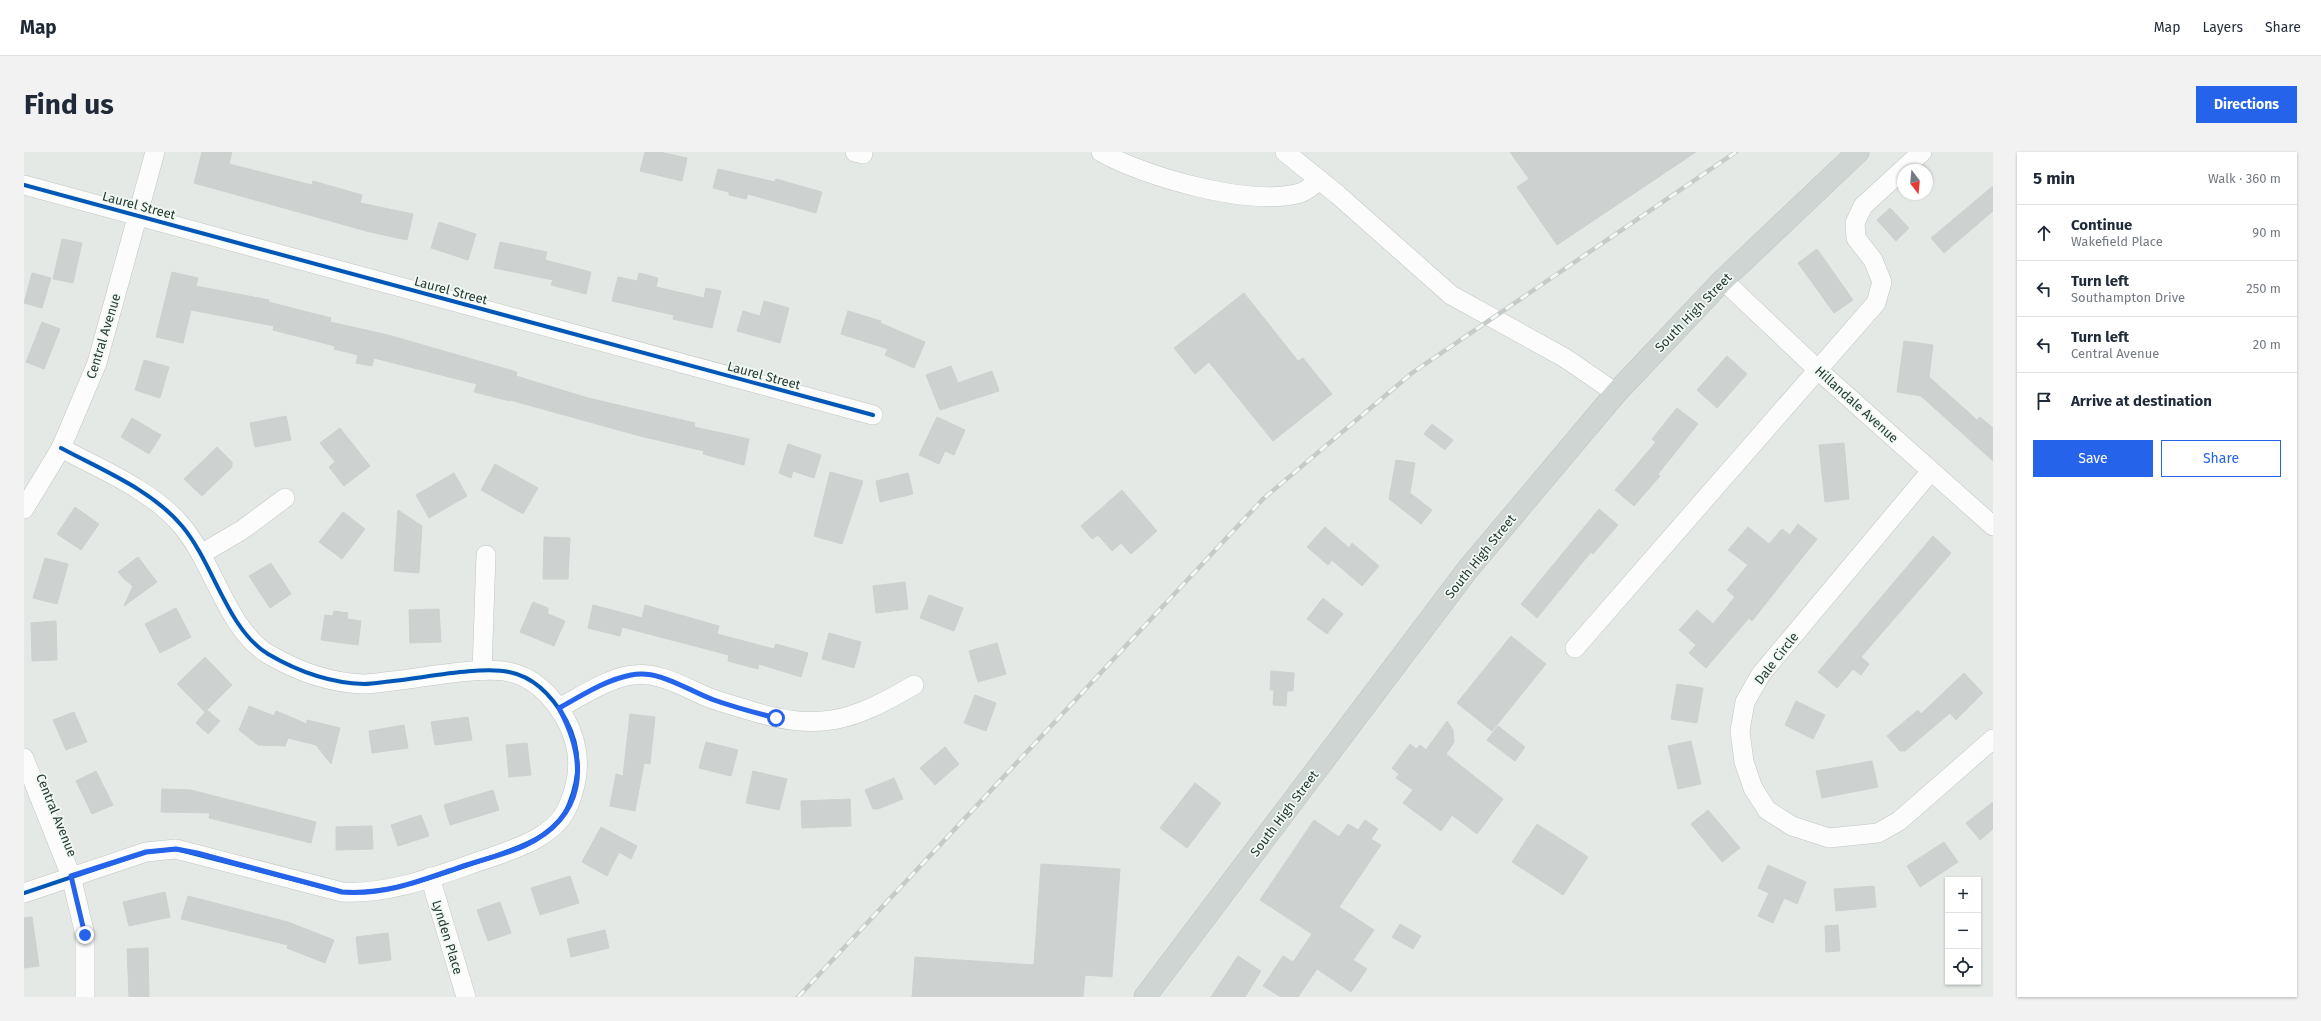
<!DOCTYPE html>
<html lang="en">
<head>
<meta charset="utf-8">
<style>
  body { margin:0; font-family:"Fira Sans",sans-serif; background:#f2f2f3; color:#1f2937 }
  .controls { position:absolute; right:12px; bottom:12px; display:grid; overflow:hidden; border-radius:0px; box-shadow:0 1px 3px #0004 }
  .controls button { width:36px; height:36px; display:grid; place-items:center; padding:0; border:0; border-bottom:1px solid #e0e1e3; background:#fff; color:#1f2937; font:20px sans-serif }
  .compass { position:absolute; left:1873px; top:12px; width:36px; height:36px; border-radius:50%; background:#fff; box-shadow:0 1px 3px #0004; rotate:164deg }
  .stop { position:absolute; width:12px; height:12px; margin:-9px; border:3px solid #2563eb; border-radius:50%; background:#fff }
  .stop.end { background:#2563eb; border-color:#fff; box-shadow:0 1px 4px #0008 }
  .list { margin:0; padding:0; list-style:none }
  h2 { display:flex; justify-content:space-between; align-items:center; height:52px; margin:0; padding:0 16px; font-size:17px }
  h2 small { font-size:13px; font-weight:400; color:#747a83 }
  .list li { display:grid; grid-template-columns:26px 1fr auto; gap:12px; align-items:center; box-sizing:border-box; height:56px; padding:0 16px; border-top:1px solid #e0e1e3 }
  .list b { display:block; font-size:15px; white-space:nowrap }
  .list p { margin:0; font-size:13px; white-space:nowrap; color:#747a83 }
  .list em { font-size:13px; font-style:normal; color:#747a83 }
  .actions { display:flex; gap:8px; padding:12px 16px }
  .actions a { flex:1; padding:9px 0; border:1px solid #2563eb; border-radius:0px; text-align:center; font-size:14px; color:#2563eb }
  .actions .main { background:#2563eb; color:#fff }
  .icon { flex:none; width:22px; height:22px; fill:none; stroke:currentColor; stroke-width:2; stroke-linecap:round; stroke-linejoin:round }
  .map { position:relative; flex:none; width:1969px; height:845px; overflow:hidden; border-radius:0px }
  header { display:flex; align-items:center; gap:24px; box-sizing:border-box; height:56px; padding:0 20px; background:#fff; border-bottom:1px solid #e0e1e3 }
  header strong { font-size:19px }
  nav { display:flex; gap:22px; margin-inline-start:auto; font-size:14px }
  .intro { display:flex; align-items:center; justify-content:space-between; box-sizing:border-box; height:96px; padding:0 24px }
  h1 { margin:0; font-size:28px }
  .button { padding:10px 18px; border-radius:0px; background:#2563eb; color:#fff; font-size:14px; font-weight:700 }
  main { display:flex; gap:24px; padding:0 24px }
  aside { flex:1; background:#fff; border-radius:0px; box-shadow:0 1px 3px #0004 }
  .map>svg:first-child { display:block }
  .building { fill:#cdd1cf; stroke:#ccd2cf }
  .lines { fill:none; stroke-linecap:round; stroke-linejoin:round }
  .minor-casing { stroke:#c1c6c3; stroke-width:20 }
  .major-casing { stroke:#bdc5c1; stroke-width:23 }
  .minor { stroke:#fbfcfb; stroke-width:19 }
  .major { stroke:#ced5d2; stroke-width:22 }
  .rail-casing { stroke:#c6cac8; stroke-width:4.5 }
  .rail { stroke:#f2f8f4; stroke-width:3; stroke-dasharray:9; stroke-linecap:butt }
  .cycleway-casing { stroke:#f2f8f4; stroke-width:6 }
  .cycleway { stroke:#0057b8; stroke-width:4 }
  .route { stroke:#2563eb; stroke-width:5 }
  .labels { text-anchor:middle; stroke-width:3.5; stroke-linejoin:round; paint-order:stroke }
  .street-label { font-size:13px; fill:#233b31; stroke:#f2f8f4 }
</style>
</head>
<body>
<header>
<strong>Map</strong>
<nav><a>Map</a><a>Layers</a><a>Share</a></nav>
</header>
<div class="intro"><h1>Find us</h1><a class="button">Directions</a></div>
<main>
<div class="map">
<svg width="1969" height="845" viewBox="0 0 1969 845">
  <rect width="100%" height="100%" fill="#e4e9e6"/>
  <g class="building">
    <path d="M178 0H208L205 12 288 33 289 29 338 43 336 51 389 62 383 88 346 80 170 31Z"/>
    <path d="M621 0H636L663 6 658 29 616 19Z"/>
    <path d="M1486 0H1672L1533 93 1493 35 1505 27Z"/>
    <path d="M694 17 751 30 752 27 798 40 792 61 724 42 722 47 705 43V40L689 36Z"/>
    <path d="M1969 34V59L1920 101 1907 86Z"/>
    <path d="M1866 56 1885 76 1872 89 1853 68Z"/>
    <path d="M415 70 452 82 444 108 407 96Z"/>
    <path d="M38 87 58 91 49 131 29 127Z"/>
    <path d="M476 90 523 100 521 108 567 120 562 142 527 133 529 128 470 116Z"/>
    <path d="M1793 97 1829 148 1810 161 1774 111Z"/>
    <path d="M148 120 174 126 172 134 245 148 244 150 307 166 306 170 364 183 493 220 492 224 564 246 671 271 670 275 725 287 720 313 679 302 680 299 616 284 486 248V249L450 240 453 232 350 206 348 214 332 211 334 203 310 197 311 194 249 178 250 174 167 158 159 191 132 185Z"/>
    <path d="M8 121 27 126 18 156 0 151Z"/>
    <path d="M615 121 634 126 632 135 680 146 682 136 697 139 688 176 649 167 650 163 588 149 594 125 613 129Z"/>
    <path d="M1220 141 1274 209 1279 206 1308 242 1249 289 1185 210 1171 222 1150 196Z"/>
    <path d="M740 149 765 156 756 191 713 179 719 159 736 164Z"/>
    <path d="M824 159 857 169 856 171 901 190 890 216 861 203 864 197 817 182Z"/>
    <path d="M18 170 36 177 20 217 2 210Z"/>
    <path d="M1880 189 1909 193 1905 225 1953 268 1956 265 1969 276V309L1897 244 1873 240Z"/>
    <path d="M1703 204 1723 222 1693 256 1673 238Z"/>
    <path d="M120 208 145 215 136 246 111 238Z"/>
    <path d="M927 214 934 231 968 219 975 239 916 258 902 223Z"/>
    <path d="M1653 256 1674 272 1634 322 1636 324 1610 354 1591 338 1632 290 1628 287Z"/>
    <path d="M262 264 267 288 231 295 226 271Z"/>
    <path d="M913 265 941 278 930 303 921 299 915 312 895 303Z"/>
    <path d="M108 266 137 283 125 302 97 285Z"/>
    <path d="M1408 272 1429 288 1421 298 1400 282Z"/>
    <path d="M316 276 346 314 320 334 305 315 311 310 296 291Z"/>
    <path d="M1820 291 1825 347 1801 350 1795 293Z"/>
    <path d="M764 292 797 303 790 326 769 319 767 326 755 321Z"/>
    <path d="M193 295 208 310V315L178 344 160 327Z"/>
    <path d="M1372 308 1391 311 1386 341 1408 358 1397 372 1365 347Z"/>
    <path d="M471 312 514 336 499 362 457 338Z"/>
    <path d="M806 320 839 329 818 392 790 384Z"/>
    <path d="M430 321 443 344 405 366 392 343Z"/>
    <path d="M884 321 889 342 856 350 852 329Z"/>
    <path d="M1098 338 1133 379 1107 402 1097 391 1088 399 1074 383 1068 387 1057 374Z"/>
    <path d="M51 355 75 372 57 398 33 382Z"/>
    <path d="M1575 357 1594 373 1569 402 1567 400 1513 466 1497 452Z"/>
    <path d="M374 358 398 374 395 421 370 419Z"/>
    <path d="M319 360 341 377 318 407 295 390Z"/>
    <path d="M1774 372 1793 387 1728 469 1725 466 1682 516 1665 501 1672 493 1655 478 1673 458 1689 472 1711 445 1703 438 1724 413 1704 398 1724 375 1745 392 1758 377 1766 383Z"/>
    <path d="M1301 375 1325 396 1328 391 1355 414 1338 434 1308 408 1304 413 1283 395Z"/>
    <path d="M1909 384 1927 401 1837 505 1845 512 1837 523 1829 517 1813 536 1794 520Z"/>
    <path d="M520 385 546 386 544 427H519Z"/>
    <path d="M114 405 133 430 100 454 109 434 101 428 94 420Z"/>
    <path d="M21 406 44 412 33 452 9 446Z"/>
    <path d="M247 411 267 442 246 456 225 424Z"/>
    <path d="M881 430 884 457 852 461 849 434Z"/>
    <path d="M905 443 939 456 930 479 896 466Z"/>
    <path d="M1299 446 1319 462 1303 482 1283 467Z"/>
    <path d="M509 450 524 456V462L541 469 530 494 496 480Z"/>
    <path d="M569 453 618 466 621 453 695 474 693 482 750 497 752 492 784 501 777 525 735 512 734 517 704 509 705 503 598 475 596 484 564 476Z"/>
    <path d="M152 456 167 485 136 501 121 472Z"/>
    <path d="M415 457 417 490 386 491 385 458Z"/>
    <path d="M310 459 324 461 323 467 337 469 334 493 297 488 301 463 309 464Z"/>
    <path d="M32 469 33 508 8 509 7 471Z"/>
    <path d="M805 481 837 490 830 516 798 507Z"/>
    <path d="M1487 484 1522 512 1468 579 1433 551Z"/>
    <path d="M973 491 982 522 954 530 945 499Z"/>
    <path d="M181 505 208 533 181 560 153 532Z"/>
    <path d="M1247 519 1270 521 1269 539H1263L1262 554 1249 553 1250 538H1246Z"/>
    <path d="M1940 521 1959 541 1932 568 1926 561 1881 599H1876L1863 584 1894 558 1897 562Z"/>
    <path d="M1653 532 1679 536 1673 571 1647 567Z"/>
    <path d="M951 543 972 551 962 579 940 571Z"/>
    <path d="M1772 549 1801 563 1789 587 1761 573Z"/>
    <path d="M225 554 250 564 252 559 283 572V568L316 576 307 612 292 593 264 586 261 594 234 593 215 578Z"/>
    <path d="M183 558 196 569 184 582 172 571Z"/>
    <path d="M50 560 63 590 42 598 29 568Z"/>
    <path d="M606 562 631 565 626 612 620 611 611 659 586 654 592 622 599 624Z"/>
    <path d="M444 565 448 588 411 593 407 570Z"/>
    <path d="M1423 569 1429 578 1430 590 1422 602 1479 647 1453 682 1428 663 1417 679 1379 651 1389 638 1372 626 1375 622 1368 616 1386 592 1392 597 1396 593 1402 598Z"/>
    <path d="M380 573 384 596 348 601 345 579Z"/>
    <path d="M1474 574 1501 595 1491 609 1463 588Z"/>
    <path d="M1667 589 1677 632 1654 637 1644 594Z"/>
    <path d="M682 590 714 598 707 624 675 616Z"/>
    <path d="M503 591 507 623 485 625 482 593Z"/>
    <path d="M921 595 935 612 911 633 896 616Z"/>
    <path d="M1848 609 1854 635 1798 646 1792 619Z"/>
    <path d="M72 619 89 653 68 662 52 629Z"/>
    <path d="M729 619 763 627 755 658 722 651Z"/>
    <path d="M870 626 879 647 854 657H849L841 638Z"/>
    <path d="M1171 631 1197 651 1163 696 1136 676Z"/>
    <path d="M138 637 167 638 292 670 287 691 185 666 186 661 137 660Z"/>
    <path d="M469 638 475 658 426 673 420 653Z"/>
    <path d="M826 647 827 674 778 676 777 649Z"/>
    <path d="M1969 650V677L1956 688 1942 671Z"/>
    <path d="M1684 658 1716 696 1698 710 1667 672Z"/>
    <path d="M397 663 405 684 374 694 367 673Z"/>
    <path d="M1290 668 1315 685 1324 672 1334 678 1341 668 1354 677 1347 687 1357 693 1315 755 1350 778 1329 808 1343 817 1327 840 1293 817 1274 845H1257L1239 834 1259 804 1269 810 1288 782 1236 748Z"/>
    <path d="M1513 672 1564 705 1539 743 1488 710Z"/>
    <path d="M348 674 349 697 312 698V675Z"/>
    <path d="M577 675 613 694 607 707 595 700 583 724 558 710Z"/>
    <path d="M1920 690 1934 710 1896 735 1883 714Z"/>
    <path d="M1017 712 1096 717 1088 825 1061 823 1059 845H888L891 805 1010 813Z"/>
    <path d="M1744 713 1782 730 1773 752 1760 746 1749 771 1734 764 1745 741 1734 736Z"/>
    <path d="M546 724 555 751 516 763 507 736Z"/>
    <path d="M1850 734 1852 755 1812 759 1810 737Z"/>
    <path d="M141 740 146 765 105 774 99 750Z"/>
    <path d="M164 744 264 770 310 788 301 811 263 796 264 793 157 767Z"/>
    <path d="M476 750 487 781 464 789 453 758Z"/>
    <path d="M8 765 15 814 0 816V766Z"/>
    <path d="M1376 772 1397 784 1389 797 1368 785Z"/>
    <path d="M1814 773 1816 799 1802 800 1801 774Z"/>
    <path d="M581 778 585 796 547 805 543 787Z"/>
    <path d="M364 781 367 808 335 812 332 785Z"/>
    <path d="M124 796 125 845H105L103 797Z"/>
    <path d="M1214 804 1237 819 1221 845H1187Z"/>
  </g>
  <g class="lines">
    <g class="minor-casing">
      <g id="minor">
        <path d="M831 0 839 2"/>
        <path d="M1077 0C1121 25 1226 55 1276 41 1283 39 1290 32 1296 28"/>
        <path d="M1261 0 1314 43 1427 143 1541 206 1592 241"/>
        <path d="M0 33 849 263"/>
        <path d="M1699 128 1794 218 1969 374"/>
        <path d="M1907 319 1737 522 1721 550 1716 579 1720 610 1729 636 1743 658 1768 674 1805 686 1854 681 1875 669 1969 587"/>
        <path d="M0 357 37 296 73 211 131 0"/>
        <path d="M177 402 218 378 261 346"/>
        <path d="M1551 496 1852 151 1858 130 1849 108 1832 86 1831 71 1839 54 1898 0"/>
        <path d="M458 519 462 403"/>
        <path d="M535 556C556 545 586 525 609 523 635 520 658 534 681 544 695 550 709 553 724 558 795 580 827 570 890 533"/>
        <path d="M0 606 47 724 61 783V845"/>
        <path d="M406 725 442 845"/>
        <path d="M0 741 122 700 152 697 318 740C370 743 419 721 468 705 497 695 533 683 545 652 557 623 557 596 542 568 530 547 511 525 485 520 456 514 399 526 369 529 359 530 349 532 340 532 306 531 273 519 244 502 203 477 190 412 158 374 128 338 78 318 37 296"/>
      </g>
    </g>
    <g class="major-casing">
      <path id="major" d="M1121 845 1444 417 1592 241 1699 128 1834 0"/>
    </g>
    <use href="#minor" class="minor"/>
    <use href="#major" class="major"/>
    <g class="rail-casing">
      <path id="rail" d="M774 845 1239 347 1388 221 1712 0"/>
    </g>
    <use href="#rail" class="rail"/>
    <g class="cycleway-casing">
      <g id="cycleway">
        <path d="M0 33 849 263"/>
        <path d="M0 741 122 700 152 697 318 740C370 743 419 721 468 705 497 695 533 683 545 652 557 623 557 596 542 568 530 547 511 525 485 520 456 514 399 526 369 529 359 530 349 532 340 532 306 531 273 519 244 502 203 477 190 412 158 374 128 338 78 318 37 296"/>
      </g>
    </g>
    <use href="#cycleway" class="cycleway"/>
  </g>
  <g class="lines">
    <path class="route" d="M61 783 47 724 122 700 152 697 173 701 318 740C362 743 396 729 436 715 457 708 480 703 500 694 562 665 565 611 535 556 557 544 581 528 607 523 636 517 664 539 690 548 710 555 732 561 752 566"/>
  </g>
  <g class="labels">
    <g class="street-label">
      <text transform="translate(115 53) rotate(15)" y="5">Laurel Street</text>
      <text transform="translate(427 138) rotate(15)" y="5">Laurel Street</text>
      <text transform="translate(1669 160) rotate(-46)" y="5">South High Street</text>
      <text transform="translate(79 184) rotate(-73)" y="5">Central Avenue</text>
      <text transform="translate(740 223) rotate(15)" y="5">Laurel Street</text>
      <text transform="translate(1833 252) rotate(42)" y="5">Hillandale Avenue</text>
      <text transform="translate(1456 404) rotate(-51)" y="5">South High Street</text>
      <text transform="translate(1752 506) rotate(-52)" y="5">Dale Circle</text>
      <text transform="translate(1260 661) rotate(-53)" y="5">South High Street</text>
      <text transform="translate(33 663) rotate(68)" y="5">Central Avenue</text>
      <text transform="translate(424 785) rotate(73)" y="5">Lynden Place</text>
    </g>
  </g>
</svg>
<div class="controls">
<button>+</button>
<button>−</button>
<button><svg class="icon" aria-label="locate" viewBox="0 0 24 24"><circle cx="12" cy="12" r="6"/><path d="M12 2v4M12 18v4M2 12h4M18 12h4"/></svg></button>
</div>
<svg class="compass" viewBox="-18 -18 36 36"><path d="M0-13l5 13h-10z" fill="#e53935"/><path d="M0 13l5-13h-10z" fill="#747a83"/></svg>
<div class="stop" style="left:752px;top:566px"></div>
<div class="stop end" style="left:61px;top:783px"></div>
</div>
<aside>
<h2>5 min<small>Walk · 360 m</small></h2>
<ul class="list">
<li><svg class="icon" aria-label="ahead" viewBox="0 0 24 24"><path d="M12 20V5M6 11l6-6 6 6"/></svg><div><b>Continue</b><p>Wakefield Place</p></div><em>90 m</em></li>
<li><svg class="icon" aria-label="left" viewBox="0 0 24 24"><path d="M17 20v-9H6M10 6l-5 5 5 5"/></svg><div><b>Turn left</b><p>Southampton Drive</p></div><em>250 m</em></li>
<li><svg class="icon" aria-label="left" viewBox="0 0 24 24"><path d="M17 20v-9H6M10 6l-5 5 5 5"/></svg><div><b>Turn left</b><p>Central Avenue</p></div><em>20 m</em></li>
<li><svg class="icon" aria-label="arrive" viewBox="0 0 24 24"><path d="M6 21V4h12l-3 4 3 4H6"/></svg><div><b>Arrive at destination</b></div></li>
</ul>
<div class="actions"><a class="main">Save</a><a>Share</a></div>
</aside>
</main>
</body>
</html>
